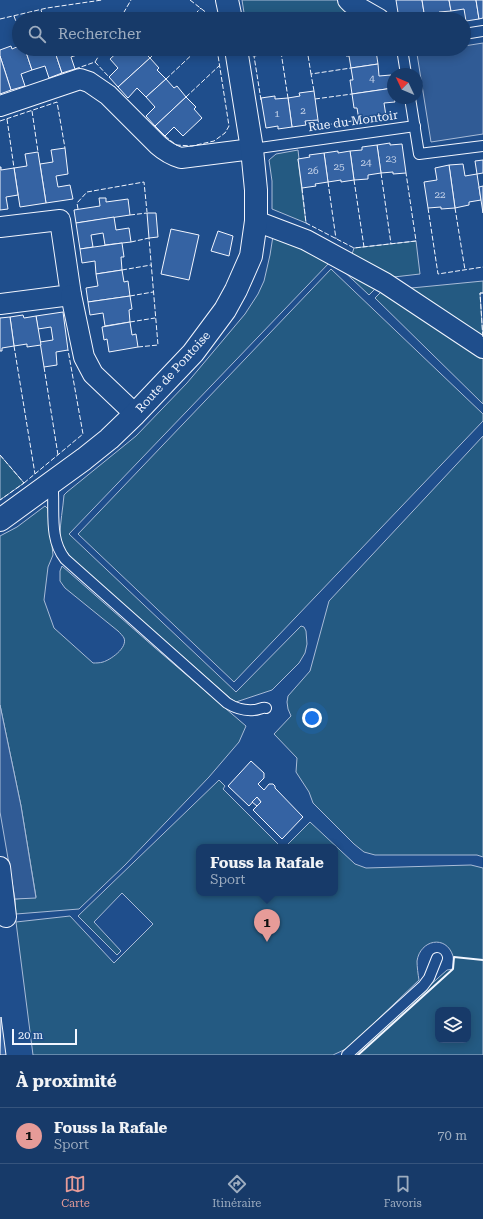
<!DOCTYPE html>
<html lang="fr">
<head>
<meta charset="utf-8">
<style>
  body { margin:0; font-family:"Roboto Serif",serif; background:#20416f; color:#f1f3f6 }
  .controls { position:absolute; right:12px; bottom:12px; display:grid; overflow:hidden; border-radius:8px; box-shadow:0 2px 10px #0003 }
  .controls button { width:36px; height:36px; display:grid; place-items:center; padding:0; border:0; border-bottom:1px solid #36547d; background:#173a69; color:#f1f3f6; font:20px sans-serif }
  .compass { position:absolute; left:387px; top:68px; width:36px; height:36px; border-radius:50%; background:#173a69; box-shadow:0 2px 10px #0003; rotate:314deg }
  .scale { position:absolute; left:12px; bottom:10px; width:65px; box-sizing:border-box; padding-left:4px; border:2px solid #f2f6ff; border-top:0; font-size:11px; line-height:14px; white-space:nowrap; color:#f2f6ff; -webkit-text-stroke:3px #1f4e8c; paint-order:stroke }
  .you { position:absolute; left:312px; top:718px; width:14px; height:14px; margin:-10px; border:3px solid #fff; border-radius:50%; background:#1a73e8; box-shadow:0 0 0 6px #1a73e833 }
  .badge { display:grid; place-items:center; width:26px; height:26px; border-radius:50%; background:#e69b98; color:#111; font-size:13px; font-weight:700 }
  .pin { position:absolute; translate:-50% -33px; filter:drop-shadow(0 1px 2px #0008) }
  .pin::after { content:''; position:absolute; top:21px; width:14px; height:12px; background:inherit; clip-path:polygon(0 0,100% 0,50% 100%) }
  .popup { position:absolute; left:196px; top:844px; width:142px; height:52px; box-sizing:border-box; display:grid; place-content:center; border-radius:8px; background:#173a69; filter:drop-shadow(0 1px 3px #0005); font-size:13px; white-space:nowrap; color:#9eadc0 }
  .popup b { font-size:15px; color:#f1f3f6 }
  .popup::after { content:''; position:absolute; left:50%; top:100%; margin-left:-8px; border:8px solid transparent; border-top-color:#173a69 }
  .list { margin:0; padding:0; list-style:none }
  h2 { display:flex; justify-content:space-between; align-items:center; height:52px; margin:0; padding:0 16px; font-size:17px }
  h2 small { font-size:13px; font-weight:400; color:#9eadc0 }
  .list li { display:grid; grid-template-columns:26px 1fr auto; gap:12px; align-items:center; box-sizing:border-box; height:56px; padding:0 16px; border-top:1px solid #36547d }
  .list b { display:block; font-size:15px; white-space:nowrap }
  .list p { margin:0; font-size:13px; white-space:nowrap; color:#9eadc0 }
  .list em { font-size:13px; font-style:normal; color:#9eadc0 }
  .icon { flex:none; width:22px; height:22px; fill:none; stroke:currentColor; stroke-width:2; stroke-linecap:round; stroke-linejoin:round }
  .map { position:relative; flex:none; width:483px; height:1055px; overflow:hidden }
  .search { position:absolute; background:#173a69; box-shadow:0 2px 10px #0003; left:12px; right:12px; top:12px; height:44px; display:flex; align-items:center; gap:10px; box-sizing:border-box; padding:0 14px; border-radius:22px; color:#9eadc0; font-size:15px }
  .sheet { height:108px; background:#173a69 }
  nav { display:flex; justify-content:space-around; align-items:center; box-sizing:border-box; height:56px; border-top:1px solid #36547d; background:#173a69; font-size:11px; color:#9eadc0 }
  nav a { display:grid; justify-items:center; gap:2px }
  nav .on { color:#e69b98 }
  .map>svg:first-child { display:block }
  .green { fill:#245a82; stroke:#a8bbd7; fill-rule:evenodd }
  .parking { fill:#305b95; stroke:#a8bbd7 }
  .building { fill:#3563a3; stroke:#f2f6ff }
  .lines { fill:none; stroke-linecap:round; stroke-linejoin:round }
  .lane-casing { stroke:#f2f6ff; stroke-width:12 }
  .street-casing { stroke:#f2f6ff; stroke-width:22 }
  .secondary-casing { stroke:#f2f6ff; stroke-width:24 }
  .lane { stroke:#1f4e8c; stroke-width:10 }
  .street { stroke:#1f4e8c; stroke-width:20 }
  .secondary { stroke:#1f4e8c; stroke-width:22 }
  .fence { stroke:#f2f6ff; stroke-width:1; stroke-dasharray:5 2; stroke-linecap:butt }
  .wall { stroke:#f2f6ff; stroke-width:2 }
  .labels { text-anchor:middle; stroke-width:3; stroke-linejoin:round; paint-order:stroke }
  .number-label { font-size:10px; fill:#c3d1e8 }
  .street-label { font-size:12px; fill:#f2f6ff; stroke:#1f4e8c }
</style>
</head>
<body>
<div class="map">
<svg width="483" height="1055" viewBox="0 0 483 1055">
  <rect width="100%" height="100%" fill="#1f4e8c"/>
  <g class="green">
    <path d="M242 0H341L365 19H245Z"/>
    <path d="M249 49H298L254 56 250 55Z"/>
    <path d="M298 150 299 159H298L306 223 272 209V181L269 160 276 154Z"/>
    <path d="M273 236C311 246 345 265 380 284L369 295 336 264 332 261 330 262 69 534 236 692 301 626 304 627 306 631 307 644 305 653 299 663 272 690 236 702 231 699 83 569C74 561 61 549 60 536 60 523 63 508 64 495L67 492 136 436 187 383 245 314 258 294 264 281 270 255Z"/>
    <path d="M416 241 420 274 385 278 351 257 354 248Z"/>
    <path d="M331 269 483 414V421L234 682 78 534Z"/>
    <path d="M483 281V293H480L483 339 401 289Z"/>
    <path d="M385 288 483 357V404L375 298Z"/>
    <path d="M483 436V857L477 855H375L364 852 354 844 313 803 309 792 296 772 297 758 274 734 291 716 288 709 287 702 288 696 310 671 329 601Z"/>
    <path d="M0 455 24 483 0 500Z"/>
    <path d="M45 506 48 509 53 555 48 567 44 600 54 628 93 663C96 663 100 663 103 662 110 660 128 648 124 638 123 636 120 633 118 631L65 588 60 581V571L62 566 154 647 246 726 239 742 209 777 125 865 79 909 16 914 15 899 36 897 21 806 0 705V536L17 527Z"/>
    <path d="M219 780 225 786 223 789 281 847H199V893H335V847H285L310 822 355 864 366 868 471 865 483 868V1055H352L447 970 453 969C453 965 454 960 453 956 446 934 420 940 417 961 417 967 418 974 419 980L348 1048 333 1055H33L16 922 70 916 114 963 153 924 122 893 94 922 121 951 117 955 78 916ZM438 1010H468V1040H438Z"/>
  </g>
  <g class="parking">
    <path d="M483 43V134L431 142 417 54 446 49H464V46Z"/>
    <path d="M0 705 21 806 36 898 15 899 0 812Z"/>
  </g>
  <g class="building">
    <path d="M396 0H422L425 19H412L411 17 399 19Z"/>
    <path d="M422 0H449L451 11 439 12 440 19H425Z"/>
    <path d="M449 0H476L479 19 466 21 464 9 451 11Z"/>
    <path d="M476 0H483V18L479 19Z"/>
    <path d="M11 46 12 49 19 46V49H25L32 70 21 74 25 86 11 90 0 56V50Z"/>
    <path d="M25 49H54L62 73 49 78 45 66 32 70Z"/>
    <path d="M54 49H82L83 53 71 57 75 69 62 73Z"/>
    <path d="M121 49H141L150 58 118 87 109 77 118 68 110 59Z"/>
    <path d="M344 49H387L376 51 378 64 351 68 349 56H346Z"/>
    <path d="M0 56 11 90 0 94Z"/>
    <path d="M150 58 159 68 157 70 166 79 146 97 137 88 128 98 118 87Z"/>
    <path d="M378 64 379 76 391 75 393 88 352 94 350 80H353L351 68Z"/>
    <path d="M166 79 174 88 177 86 186 97 155 126 146 116 155 107 146 97Z"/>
    <path d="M393 88V98H394L395 102 384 103 386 116 359 120 357 108H354L352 94Z"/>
    <path d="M314 91 318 120 305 121 306 125 292 127 288 98 300 96 299 93Z"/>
    <path d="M275 96V99L288 98 292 127 278 129V126L266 128 261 98Z"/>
    <path d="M186 97 196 107 194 109 202 118 183 136 174 127 165 136 155 126Z"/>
    <path d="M390 143V145L402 144 406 173 393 174V172L381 173 377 145Z"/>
    <path d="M377 145 381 173 368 175V179L354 180 350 151 362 150V147Z"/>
    <path d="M65 148 68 174 56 176 58 187 70 185 73 199 46 203 40 164 53 162 51 150Z"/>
    <path d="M338 151V153L350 151 354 180 341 182V180L328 182 324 153Z"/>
    <path d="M38 152 46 203 20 207 14 168 27 166 25 154Z"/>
    <path d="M324 153 328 182 315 184 316 186 302 188 298 159 310 157 309 155Z"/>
    <path d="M483 160V173L477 174 475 161Z"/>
    <path d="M463 164 465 176 477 174 481 200 469 202V205L455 208 449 165Z"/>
    <path d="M449 165 455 208 441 209V207L428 208 424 182 437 180 435 168Z"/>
    <path d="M0 167H1V170L14 168 18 195 6 197 8 209 0 210Z"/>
    <path d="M483 186V213L479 187Z"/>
    <path d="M99 198H106V202L128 199 130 215 76 223 74 210 100 206Z"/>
    <path d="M147 213H156L158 237 149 238Z"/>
    <path d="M114 217 116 230 129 228 131 242 105 245 103 233 91 235 93 247 80 249 76 223Z"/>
    <path d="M171 229 199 235 189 280 161 274Z"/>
    <path d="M218 231 233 236 229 256 211 251Z"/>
    <path d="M122 243 124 257H121L122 270 96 274 95 261 82 263 80 249Z"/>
    <path d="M122 270 124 282 128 281 130 296 88 302 86 288 98 286 96 274Z"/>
    <path d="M130 296 132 309 129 310 130 322 105 326 103 313 90 315 88 302Z"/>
    <path d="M63 312 68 350 56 352 57 365 44 367 40 342 53 340 51 327 38 329 36 316Z"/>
    <path d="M23 315 24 318 36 316 41 345 27 347V344L14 346 10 317Z"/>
    <path d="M10 317 14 346 2 348V351H0V318Z"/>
    <path d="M130 322 132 335 136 334 138 347 109 352 107 339 104 340 102 327Z"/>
    <path d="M251 761 264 773V778L258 784 264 790 269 784H273L275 786V788L303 817 282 839 253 810 261 802 257 797 249 806 228 786Z"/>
    <path d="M257 797 261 802 257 806 252 802Z"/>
    <path d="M1 1017 6 1055H0Z"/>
  </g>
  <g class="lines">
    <g class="lane-casing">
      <g id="lane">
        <path d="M464 34 483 31"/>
        <path d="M402 49 406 74"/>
        <path d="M410 98 419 154 483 146"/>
        <path d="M252 149 415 126"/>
        <path d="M50 485 53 492C54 515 50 540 65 559L227 703C235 708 243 711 254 710 259 710 262 707 266 708"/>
        <path d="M347 1055 423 986 429 978 437 958"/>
      </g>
    </g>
    <g class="street-casing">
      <g id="street">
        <path d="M348 0 351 3 379 19"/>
        <path d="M0 106 80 79 89 82 108 95 158 145C166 152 171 155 181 158L252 149"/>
        <path d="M256 221 306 240 385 283 483 348"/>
        <path d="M0 227 60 220 71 295 0 304"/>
        <path d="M71 295 84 357 93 374 135 414"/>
        <path d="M0 867 6 917"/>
      </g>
    </g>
    <g class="secondary-casing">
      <g id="secondary">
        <path d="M227 0 231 19"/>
        <path d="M0 520 84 459 109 439 135 414 193 353 225 310 236 290 251 256 256 221V190L252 149 236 49"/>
      </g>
    </g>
    <use href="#lane" class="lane"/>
    <use href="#street" class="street"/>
    <use href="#secondary" class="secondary"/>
    <g class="fence">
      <path d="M190 0 212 17 213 19"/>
      <path d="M41 10 44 19"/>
      <path d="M14 16 19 30"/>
      <path d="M0 19 47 8 102 0"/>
      <path d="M120 19 131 0"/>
      <path d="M190 19 201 8"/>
      <path d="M307 49 311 74"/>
      <path d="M281 52 288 98"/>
      <path d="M150 58 159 49"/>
      <path d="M95 62 103 49"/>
      <path d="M75 69 95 62 109 77"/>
      <path d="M166 79 198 49"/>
      <path d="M314 91 311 74 351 68"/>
      <path d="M186 97 220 65"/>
      <path d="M315 99 352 94"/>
      <path d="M261 100 254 56 298 49"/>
      <path d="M32 111 38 152"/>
      <path d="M7 119 14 168"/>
      <path d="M318 120 319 126 359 120"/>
      <path d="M0 121 57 102 65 148"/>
      <path d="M165 136 176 145 192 146 214 141 225 133 229 126 217 49"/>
      <path d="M381 173 391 244"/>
      <path d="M354 180 364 247"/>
      <path d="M328 182 336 239"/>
      <path d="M302 188 306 223 354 248 416 241 406 173"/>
      <path d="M428 208 438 274 483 267"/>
      <path d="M455 208 465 270"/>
      <path d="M78 209 77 203 87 192 144 182 147 212"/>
      <path d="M130 215 147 213"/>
      <path d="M131 242 149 238"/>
      <path d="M122 270 151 265"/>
      <path d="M483 293H480L483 339"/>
      <path d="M130 296 153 292"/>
      <path d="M130 322 155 318"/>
      <path d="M14 346 35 474"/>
      <path d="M138 347 158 345 149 238"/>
      <path d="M44 367 58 455"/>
      <path d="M0 455 24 483 0 500"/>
      <path d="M24 483 83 434 68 350"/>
    </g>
    <path class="wall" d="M358 1055 453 969 454 957 483 960"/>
  </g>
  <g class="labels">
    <g class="number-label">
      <text x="372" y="82">4</text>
      <text x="303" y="114">2</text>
      <text x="277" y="117">1</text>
      <text x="391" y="162">23</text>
      <text x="366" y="166">24</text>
      <text x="339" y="170">25</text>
      <text x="313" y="174">26</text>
      <text x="440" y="198">22</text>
    </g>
    <g class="street-label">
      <text transform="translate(353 121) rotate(-8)" y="4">Rue du Montoir</text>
      <text transform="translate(173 372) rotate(-48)" y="4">Route de Pontoise</text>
    </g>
  </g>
</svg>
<div class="controls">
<button><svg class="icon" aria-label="layers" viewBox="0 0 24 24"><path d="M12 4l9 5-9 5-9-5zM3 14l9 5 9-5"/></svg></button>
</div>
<svg class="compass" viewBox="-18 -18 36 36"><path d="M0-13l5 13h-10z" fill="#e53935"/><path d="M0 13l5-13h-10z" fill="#9eadc0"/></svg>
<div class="scale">20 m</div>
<div class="you"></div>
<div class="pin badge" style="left:267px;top:942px">1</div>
<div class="popup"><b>Fouss la Rafale</b>Sport</div>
<div class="search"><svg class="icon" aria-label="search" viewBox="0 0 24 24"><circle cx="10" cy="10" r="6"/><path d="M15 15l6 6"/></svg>Rechercher</div>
</div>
<section class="sheet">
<h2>À proximité<small></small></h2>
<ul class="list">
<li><span class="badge">1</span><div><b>Fouss la Rafale</b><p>Sport</p></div><em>70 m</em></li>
</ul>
</section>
<nav>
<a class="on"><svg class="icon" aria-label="map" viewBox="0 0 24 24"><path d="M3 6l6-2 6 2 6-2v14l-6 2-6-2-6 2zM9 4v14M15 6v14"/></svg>Carte</a>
<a><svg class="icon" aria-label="directions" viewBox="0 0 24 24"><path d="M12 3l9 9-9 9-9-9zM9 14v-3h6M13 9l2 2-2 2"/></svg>Itinéraire</a>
<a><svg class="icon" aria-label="saved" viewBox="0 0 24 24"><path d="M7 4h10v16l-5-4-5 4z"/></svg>Favoris</a>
</nav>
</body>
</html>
